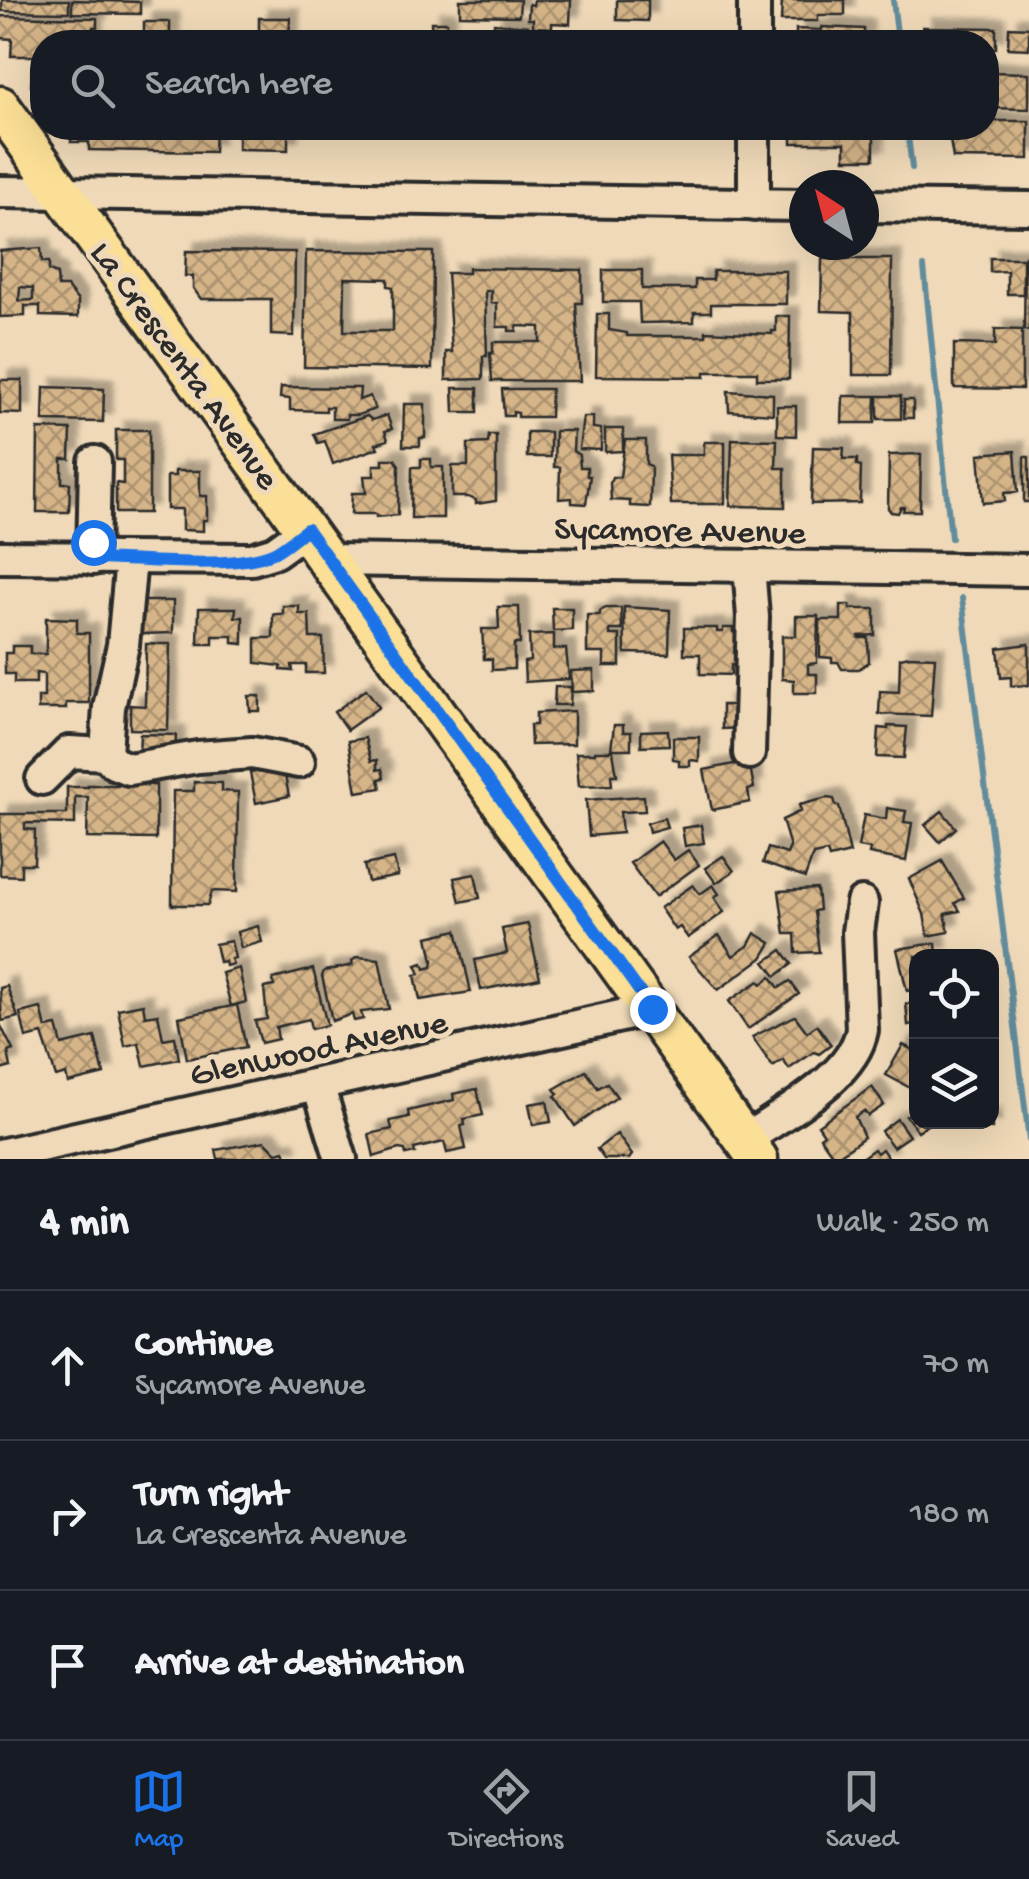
<!DOCTYPE html>
<html lang="en">
<head>
<meta charset="utf-8">
<style>
  body { margin:0; font-family:"Gochi Hand",sans-serif; background:#20242c; color:#f1f3f6 }
  .controls { position:absolute; right:30px; bottom:30px; display:grid; overflow:hidden; border-radius:20px; box-shadow:0 10px 40px #0002 }
  .controls button { width:90px; height:90px; display:grid; place-items:center; padding:0; border:0; border-bottom:2px solid #363941; background:#171b24; color:#f1f3f6; font:50px sans-serif }
  .compass { position:absolute; left:789px; top:170px; width:90px; height:90px; border-radius:50%; background:#171b24; box-shadow:0 10px 40px #0002; rotate:324deg }
  .stop { position:absolute; width:30px; height:30px; margin:-22px; border:8px solid #1a73e8; border-radius:50%; background:#fff }
  .stop.end { background:#1a73e8; border-color:#fff; box-shadow:0 2px 10px #0008 }
  .list { margin:0; padding:0; list-style:none }
  h2 { display:flex; justify-content:space-between; align-items:center; height:130px; margin:0; padding:0 40px; font-size:42px }
  h2 small { font-size:32px; font-weight:400; color:#9ea1a6 }
  .list li { display:grid; grid-template-columns:65px 1fr auto; gap:30px; align-items:center; box-sizing:border-box; height:150px; padding:0 40px; border-top:2px solid #363941 }
  .list b { display:block; font-size:38px; white-space:nowrap }
  .list p { margin:0; font-size:32px; white-space:nowrap; color:#9ea1a6 }
  .list em { font-size:32px; font-style:normal; color:#9ea1a6 }
  .icon { flex:none; width:55px; height:55px; fill:none; stroke:currentColor; stroke-width:2; stroke-linecap:round; stroke-linejoin:round }
  .map { position:relative; flex:none; width:1029px; height:1159px; overflow:hidden }
  .search { position:absolute; background:#171b24; box-shadow:0 10px 40px #0002; left:30px; right:30px; top:30px; height:110px; display:flex; align-items:center; gap:25px; box-sizing:border-box; padding:0 35px; border-radius:40px; color:#9ea1a6; font-size:38px }
  .sheet { height:580px; background:#171b24 }
  nav { display:flex; justify-content:space-around; align-items:center; box-sizing:border-box; height:140px; border-top:2px solid #363941; background:#171b24; font-size:28px; color:#9ea1a6 }
  nav a { display:grid; justify-items:center; gap:5px }
  nav .on { color:#1a73e8 }
  .map>svg:first-child { display:block }
  .lines { fill:none; stroke-linecap:round; stroke-linejoin:round }
  .stream { stroke:#628c9c; stroke-width:6 }
  .building { fill:url(#building-cross-hatch); stroke:#2b2b2b; stroke-width:2.5; fill-rule:evenodd; filter:url(#shadow) }
  .minor-casing { stroke:#2b2b2b; stroke-width:38 }
  .major-casing { stroke:#2b2b2b; stroke-width:45 }
  .minor { stroke:#efd9b8; stroke-width:30 }
  .major { stroke:#fbdf96; stroke-width:38 }
  .route { stroke:#1a73e8; stroke-width:12 }
  .labels { text-anchor:middle; stroke-width:10; stroke-linejoin:round; paint-order:stroke }
  .street-label { font-size:35px; fill:#2b2b2b; stroke:#efd9b8 }
</style>
</head>
<body>
<div class="map">
<svg width="1029" height="1159" viewBox="0 0 1029 1159">
  <defs>
    <pattern id="building-cross-hatch" width="8" height="8" patternUnits="userSpaceOnUse" patternTransform="scale(2.5)"><rect width="8" height="8" fill="#d5b488"/><path d="M0 0l8 8M0 8l8-8" fill="none" stroke="#ad936f"/></pattern>
    <filter id="shadow"><feDropShadow dx="9" dy="-9" stdDeviation="2.5" flood-color="#0004"/></filter>
  </defs>
  <rect width="100%" height="100%" fill="#efd9b8"/>
  <filter id="ink" filterUnits="userSpaceOnUse"><feTurbulence type="fractalNoise" baseFrequency=".01" numOctaves="2"/><feDisplacementMap in="SourceGraphic" scale="20" xChannelSelector="R" yChannelSelector="G"/><feConvolveMatrix kernelMatrix="1 2 1 2 8 2 1 2 1" color-interpolation-filters="sRGB"/></filter>
  <g filter="url(#ink)">
    <g class="lines">
      <g class="stream">
        <path d="M893 0 898 42"/>
        <path d="M907 128 912 168"/>
        <path d="M924 267 951 538"/>
        <path d="M962 598 1029 1140"/>
      </g>
    </g>
    <g class="building">
      <path d="M2 0H69V12L2 11Z"/>
      <path d="M72 0 140 2V14L72 13Z"/>
      <path d="M460 0H520L519 16 460 15Z"/>
      <path d="M534 0H571L570 24 552 23V28L533 27V19H528L529 4 533 5Z"/>
      <path d="M617 0H648V21L617 20Z"/>
      <path d="M782 0H845V15H818V21H781Z"/>
      <path d="M0 16 97 18V27H93V42H42V56H11L12 39 0 38Z"/>
      <path d="M259 18H290L289 42H259Z"/>
      <path d="M144 22H170V41L172 42H144Z"/>
      <path d="M431 22H447V40H432Z"/>
      <path d="M494 23 528 26V42H508V36H493Z"/>
      <path d="M822 27 864 29V42H796V29L822 30Z"/>
      <path d="M923 27 996 28V48H986V42H927Z"/>
      <path d="M1009 27 1029 28V49L1008 48Z"/>
      <path d="M32 66H42V86H31Z"/>
      <path d="M986 72 1029 73V109L986 108Z"/>
      <path d="M986 121H1029V159L953 158 948 128H986Z"/>
      <path d="M71 128H215L214 152 89 150V142H71Z"/>
      <path d="M252 128H288V150L238 149V133H252Z"/>
      <path d="M792 128H866V130H874V159H845V143H792Z"/>
      <path d="M41 248 42 262H49V271L57 274 58 287H67L78 301V317L40 316V306H25V316L0 317V251ZM20 287 33 288V300L19 301Z"/>
      <path d="M186 251 295 252 294 336 271 335V299H201L193 288V276H185Z"/>
      <path d="M306 251 433 252 432 369 304 367ZM345 278 388 279V286L393 287V331H344Z"/>
      <path d="M1025 256H1029V331L1024 330Z"/>
      <path d="M990 258H1023V294H1007V271L990 272Z"/>
      <path d="M822 259H892L891 375H853V312L821 311Z"/>
      <path d="M468 268 582 270V303H576L580 381H492L490 353H493V342H540V327L517 326V331H509V327H497V303H491V291H485L487 356H483V379L446 380V352H452L447 273H468Z"/>
      <path d="M603 270H642V289H695V280H713V271H786V304H711V312H694V322L640 323 639 302H603Z"/>
      <path d="M597 314H609V330L627 333V336H706V331L772 334V331H776V316H790L789 379H757V372H705V377L596 376Z"/>
      <path d="M995 329 1022 330V389L954 388V344L995 345Z"/>
      <path d="M0 380H22V414L0 413Z"/>
      <path d="M44 387 104 389 103 422 43 421Z"/>
      <path d="M281 387 360 388 359 400 370 396 375 409 358 415H347V419H332V407H326V411L290 410V399L280 398Z"/>
      <path d="M453 388H478V412H454Z"/>
      <path d="M502 389H551L550 417H518V413L513 412V416H504Z"/>
      <path d="M728 391 773 394V414L729 411Z"/>
      <path d="M843 396H876L875 423H842Z"/>
      <rect x="878" y="396" width="23" height="23"/>
      <rect x="904" y="400" width="9" height="18"/>
      <path d="M404 404H425V438H420V446H403Z"/>
      <path d="M777 406H796V436L777 435Z"/>
      <path d="M387 415 392 429 385 431 388 440 376 444 378 448 333 464 325 441 318 443 314 434 367 416 372 420Z"/>
      <path d="M583 417H593V428L601 429V450L579 449Z"/>
      <path d="M38 429 71 430 70 459H62V483H70L69 512H37Z"/>
      <path d="M605 429H623V451L605 452Z"/>
      <path d="M116 430H149V513H116V483L123 484V460H116Z"/>
      <path d="M555 431H574L573 451 579 455 580 467H587V476H590L586 504 572 503V498L559 499 560 467H554Z"/>
      <rect x="527" y="432" width="23" height="25"/>
      <path d="M489 435H496V501L476 504V500L468 497H452V466H468V444L488 443Z"/>
      <path d="M732 439 777 440 776 468H785V507L730 506Z"/>
      <path d="M625 440H646V464L651 466 650 507 630 506V501L611 500 610 483 612 477H620Z"/>
      <path d="M704 442H725V504H671L668 455H704Z"/>
      <path d="M813 447 844 448 843 459H857V465L861 466 860 503 811 504Z"/>
      <path d="M1015 451 1018 492 1004 493 1005 501 983 503 979 454Z"/>
      <path d="M921 454 920 511H903L904 507H901L898 513 891 512 888 508 889 455Z"/>
      <rect x="1024" y="457" width="5" height="45"/>
      <path d="M383 459H395L399 465 398 515 376 517V514H351L352 493H366L364 476H374V465H383Z"/>
      <path d="M421 459H431V467H443V518H411L412 467H421Z"/>
      <path d="M175 471H200V496H207V520H203V531L182 530V509H167V476H175Z"/>
      <path d="M141 601H173V633L142 634Z"/>
      <path d="M841 605H850V609H875V635L859 636V638H868L869 662 859 669H842L838 662H832V658L820 657V620H841Z"/>
      <path d="M283 606H299V614H309L310 638H323L324 673H306V665H292L293 671 281 670V666L256 663V638H273V614H283Z"/>
      <path d="M498 607H519L520 644H514V669L492 670V659H484L482 629H499Z"/>
      <path d="M624 607 670 610 669 654 625 653Z"/>
      <path d="M199 608H236L235 617H243V644L233 643V636H213V644H198Z"/>
      <path d="M552 608H572V630L553 631Z"/>
      <path d="M606 608H621L622 630H610V635H620V666H604V653H587V615H600V611Z"/>
      <path d="M796 616H818L817 663 808 664V674H817V693H794V680L782 679V636H796Z"/>
      <path d="M46 618 77 619V633H89V703H66V709H38V697H44V674L36 673V683H14V674H5V653H12V646H30V654H46Z"/>
      <path d="M684 628H717V632H723V628H733V632H741V665H731V675L700 674V654H684Z"/>
      <path d="M554 634V649H566L569 679 525 682 524 662 530 661 529 635Z"/>
      <path d="M146 644H170L168 730 130 729V705L145 706Z"/>
      <path d="M1029 644V685L1011 686V677L1001 678 998 648Z"/>
      <path d="M909 656 935 657 931 716 879 714 880 691 899 692 900 658Z"/>
      <path d="M594 670V691L572 692 571 671Z"/>
      <path d="M555 687H571L570 705H554Z"/>
      <path d="M366 689 379 707 347 730 334 712Z"/>
      <path d="M249 696H260V711H250Z"/>
      <path d="M722 705H743L744 728 722 729Z"/>
      <path d="M574 711V744L531 745 530 725H536V713Z"/>
      <path d="M614 725H623V732H631V749H611Z"/>
      <path d="M888 726 907 727 904 758 877 757 879 728 888 729Z"/>
      <path d="M668 730 669 745 641 746V731Z"/>
      <path d="M140 734 176 735 175 754H139Z"/>
      <path d="M673 737H699V761L690 760V766H679V760L673 759Z"/>
      <path d="M365 738 371 761 377 760V770L382 769 384 778 379 779 381 788 357 792 348 741Z"/>
      <path d="M595 751H613L617 775H611L612 785 579 786 576 753H595Z"/>
      <path d="M749 761 754 788 748 790 750 802 712 810 704 770Z"/>
      <path d="M283 766 289 796 256 803 250 773Z"/>
      <path d="M194 782 222 783V791L238 792 237 892 212 891 208 905H172L173 791H194Z"/>
      <path d="M88 785H156V839L87 838 88 797H75V824L25 823V829L35 830 34 864H21V876L0 875V814H67V787H88Z"/>
      <path d="M644 796 645 811 620 812 622 833 589 836 586 800Z"/>
      <path d="M827 798 834 799 836 806H839L850 853 829 858 827 852 813 855 805 878 763 863 768 848 787 854 790 847 782 820 801 811 799 805Z"/>
      <path d="M887 808 906 811 904 822 912 823 906 861 869 854 870 849 858 847 864 815 886 819Z"/>
      <path d="M942 811 956 828 940 842 925 825Z"/>
      <path d="M664 818 667 827 649 832 647 823Z"/>
      <path d="M701 825 704 843 685 846 682 828Z"/>
      <path d="M660 841 674 860 688 850 699 865 655 897 630 863Z"/>
      <path d="M723 856 734 871 716 883 705 868Z"/>
      <path d="M394 859 398 876 368 882 364 865Z"/>
      <path d="M942 861 964 898 955 903 960 911 945 914 949 932 928 936 924 914 909 879Z"/>
      <path d="M475 874 480 898 460 902 454 878Z"/>
      <path d="M693 885 700 894 713 885 719 894 714 897 724 912 688 938 680 927 675 930 660 908Z"/>
      <path d="M817 889 819 910 814 911 819 952 796 953 795 934H785L779 891Z"/>
      <path d="M528 924 540 978 481 990 475 960 507 953 502 929Z"/>
      <path d="M258 926 262 942 241 948 237 932Z"/>
      <path d="M457 930 471 992 420 1000 415 975 420 974 416 965 423 963 425 969 432 967 433 961 428 937Z"/>
      <path d="M755 933 771 943 762 958 718 990 689 957 719 935 733 956 748 946Z"/>
      <path d="M231 941 235 958 231 959 233 964 226 966 225 961 219 962 215 944Z"/>
      <path d="M936 943 937 956H916V990L907 991 897 949Z"/>
      <path d="M782 950 792 964 776 976 765 962Z"/>
      <path d="M357 957 379 959 389 1009 361 1012 363 1019 354 1021 352 1014 332 1021 322 976 324 971 353 965 352 961Z"/>
      <path d="M239 968 246 1002 231 1006 222 973Z"/>
      <path d="M313 969 327 1025 311 1029 309 1019 276 1027 278 1039 261 1043 255 1021 267 1019 264 988 274 986 273 979Z"/>
      <path d="M771 977 779 988 790 981 799 994 748 1029 729 1001 759 981 762 984Z"/>
      <path d="M7 986 18 1017 2 1021 0 988Z"/>
      <path d="M916 1003V1024L908 1025 906 1004Z"/>
      <path d="M143 1004 145 1016 158 1014 163 1039 175 1037 179 1059 144 1066 139 1043 125 1046 118 1009Z"/>
      <path d="M237 1005 246 1047 187 1059 179 1017Z"/>
      <path d="M41 1008 46 1028 57 1026 62 1045 95 1037 104 1074 68 1083 66 1074 56 1077 42 1034 26 1038 20 1013Z"/>
      <path d="M795 1016 807 1032 817 1025 831 1045 819 1054 814 1052 789 1069 783 1060 773 1067 752 1037Z"/>
      <path d="M0 1024 13 1050 8 1052 11 1067 0 1070Z"/>
      <path d="M903 1045 916 1051V1091L886 1075Z"/>
      <path d="M586 1071 598 1088 607 1083 617 1097 575 1126 555 1096 558 1094 554 1089Z"/>
      <path d="M872 1087 884 1105 868 1116 864 1111 855 1117 864 1137 835 1158 820 1137 824 1134 818 1125Z"/>
      <path d="M477 1089 483 1115 464 1119 465 1125 461 1126 466 1149 447 1153 444 1142 414 1149 415 1153 406 1155 405 1150 399 1149 374 1157 369 1134 392 1129 390 1121 409 1117 408 1111 454 1100 453 1094Z"/>
      <path d="M547 1101 551 1122 533 1125 529 1104Z"/>
      <path d="M916 1109V1122H932L918 1131 906 1116Z"/>
      <path d="M992 1114V1129L967 1128 968 1122H992Z"/>
      <path d="M897 1119 909 1136 893 1147 881 1131Z"/>
      <path d="M617 1134 632 1155 629 1159H604L597 1149Z"/>
      <path d="M265 1141 277 1153 284 1151 288 1159H218L216 1150Z"/>
      <path d="M874 1149 877 1153 882 1149 889 1159H860Z"/>
    </g>
    <g class="lines">
      <g class="minor-casing">
        <g id="minor">
          <path d="M754 0V42"/>
          <path d="M754 128V205"/>
          <path d="M0 192 804 205"/>
          <path d="M864 206 1029 208"/>
          <path d="M0 557 252 559 275 552 307 529"/>
          <path d="M93 559 95 462"/>
          <path d="M329 560 1029 570"/>
          <path d="M749 753 753 617 749 566"/>
          <path d="M106 754 114 763 129 769 198 757 252 753 299 762"/>
          <path d="M42 779 69 752 106 754 109 707 123 645 131 559"/>
          <path d="M318 1085 341 1159"/>
          <path d="M745 1140C783 1113 853 1078 862 1030L858 932 862 903"/>
          <path d="M0 1155 652 1009"/>
        </g>
      </g>
      <g class="major-casing">
        <path id="major" d="M0 106 758 1159"/>
      </g>
      <use href="#minor" class="minor"/>
      <use href="#major" class="major"/>
    </g>
  </g>
  <g class="lines" filter="url(#ink)">
    <path class="route" d="M93 542V559C139 559 235 571 275 552 286 546 297 536 307 529L652 1009"/>
  </g>
  <g class="labels">
    <g class="street-label">
      <text transform="translate(187 364) rotate(54)" y="12">La Crescenta Avenue</text>
      <text transform="translate(680 528) rotate(1)" y="12">Sycamore Avenue</text>
      <text transform="translate(318 1046) rotate(-12)" y="12">Glenwood Avenue</text>
    </g>
  </g>
</svg>
<div class="controls">
<button><svg class="icon" aria-label="locate" viewBox="0 0 24 24"><circle cx="12" cy="12" r="6"/><path d="M12 2v4M12 18v4M2 12h4M18 12h4"/></svg></button>
<button><svg class="icon" aria-label="layers" viewBox="0 0 24 24"><path d="M12 4l9 5-9 5-9-5zM3 14l9 5 9-5"/></svg></button>
</div>
<svg class="compass" viewBox="-18 -18 36 36"><path d="M0-13l5 13h-10z" fill="#e53935"/><path d="M0 13l5-13h-10z" fill="#9ea1a6"/></svg>
<div class="stop" style="left:93px;top:542px"></div>
<div class="stop end" style="left:652px;top:1009px"></div>
<div class="search"><svg class="icon" aria-label="search" viewBox="0 0 24 24"><circle cx="10" cy="10" r="6"/><path d="M15 15l6 6"/></svg>Search here</div>
</div>
<section class="sheet">
<h2>4 min<small>Walk · 250 m</small></h2>
<ul class="list">
<li><svg class="icon" aria-label="ahead" viewBox="0 0 24 24"><path d="M12 20V5M6 11l6-6 6 6"/></svg><div><b>Continue</b><p>Sycamore Avenue</p></div><em>70 m</em></li>
<li><svg class="icon" aria-label="right" viewBox="0 0 24 24"><path d="M7 20v-9h11M14 6l5 5-5 5"/></svg><div><b>Turn right</b><p>La Crescenta Avenue</p></div><em>180 m</em></li>
<li><svg class="icon" aria-label="arrive" viewBox="0 0 24 24"><path d="M6 21V4h12l-3 4 3 4H6"/></svg><div><b>Arrive at destination</b></div></li>
</ul>
</section>
<nav>
<a class="on"><svg class="icon" aria-label="map" viewBox="0 0 24 24"><path d="M3 6l6-2 6 2 6-2v14l-6 2-6-2-6 2zM9 4v14M15 6v14"/></svg>Map</a>
<a><svg class="icon" aria-label="directions" viewBox="0 0 24 24"><path d="M12 3l9 9-9 9-9-9zM9 14v-3h6M13 9l2 2-2 2"/></svg>Directions</a>
<a><svg class="icon" aria-label="saved" viewBox="0 0 24 24"><path d="M7 4h10v16l-5-4-5 4z"/></svg>Saved</a>
</nav>
</body>
</html>
